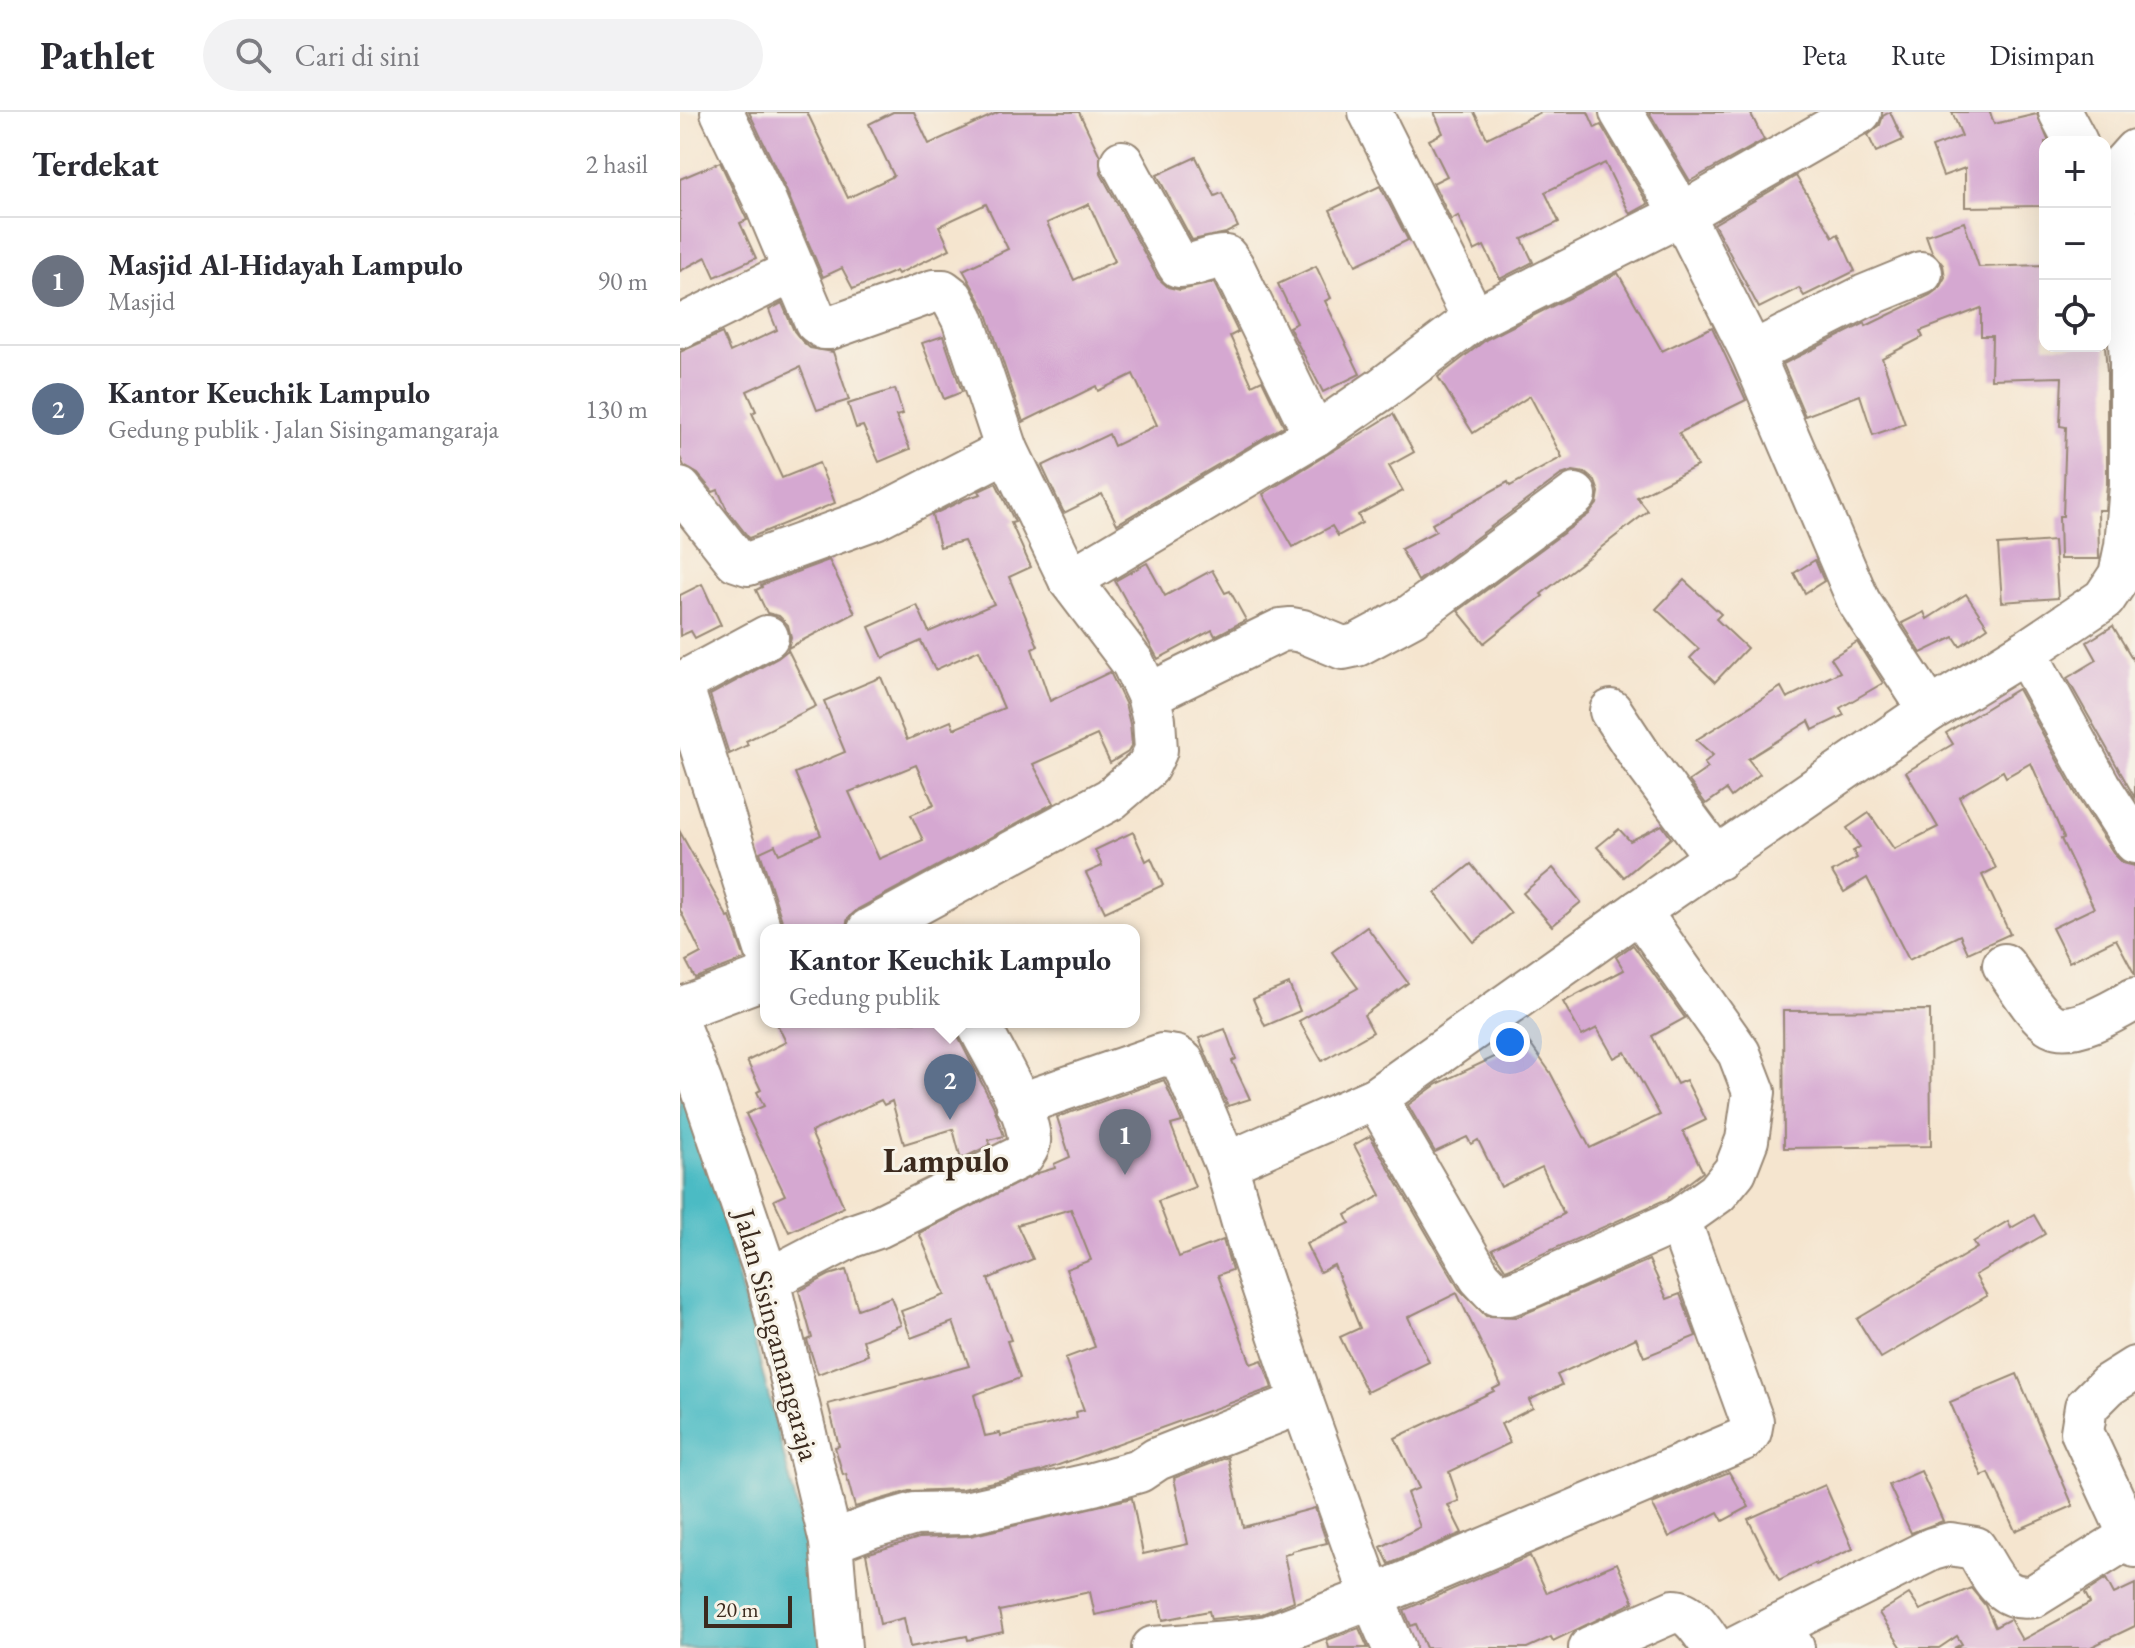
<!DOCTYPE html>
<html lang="id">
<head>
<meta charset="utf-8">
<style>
  body { margin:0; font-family:"EB Garamond",serif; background:#f2f2f3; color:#2b2b33 }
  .controls { position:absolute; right:24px; top:24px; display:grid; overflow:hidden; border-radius:16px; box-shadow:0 8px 32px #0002 }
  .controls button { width:72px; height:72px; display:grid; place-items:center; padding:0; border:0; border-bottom:2px solid #e1e1e2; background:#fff; color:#2b2b33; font:40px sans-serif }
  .scale { position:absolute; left:24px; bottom:20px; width:88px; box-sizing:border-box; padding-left:8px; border:4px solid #3b2a1e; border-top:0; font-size:22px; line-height:28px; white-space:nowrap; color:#3b2a1e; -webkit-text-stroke:6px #f7f3e8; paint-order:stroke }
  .you { position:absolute; left:830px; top:930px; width:28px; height:28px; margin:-20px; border:6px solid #fff; border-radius:50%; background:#1a73e8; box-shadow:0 0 0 12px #1a73e833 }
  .badge { display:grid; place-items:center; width:52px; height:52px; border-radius:50%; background:#2563eb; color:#fff; font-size:26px; font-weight:700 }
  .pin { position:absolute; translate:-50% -66px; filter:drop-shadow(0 2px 4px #0008) }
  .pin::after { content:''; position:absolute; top:42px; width:28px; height:24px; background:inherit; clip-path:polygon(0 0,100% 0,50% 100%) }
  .popup { position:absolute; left:80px; top:812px; width:380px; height:104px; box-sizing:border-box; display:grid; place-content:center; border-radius:16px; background:#fff; filter:drop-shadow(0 2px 6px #0005); font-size:26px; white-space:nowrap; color:#7c7c81 }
  .popup b { font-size:30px; color:#2b2b33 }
  .popup::after { content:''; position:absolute; left:50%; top:100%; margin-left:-16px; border:16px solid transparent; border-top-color:#fff }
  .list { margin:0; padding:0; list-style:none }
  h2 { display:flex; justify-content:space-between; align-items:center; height:104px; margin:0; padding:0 32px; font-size:34px }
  h2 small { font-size:26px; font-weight:400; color:#7c7c81 }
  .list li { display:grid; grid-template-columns:52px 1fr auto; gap:24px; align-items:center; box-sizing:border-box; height:128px; padding:0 32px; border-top:2px solid #e1e1e2 }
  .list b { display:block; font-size:30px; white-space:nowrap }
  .list p { margin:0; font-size:26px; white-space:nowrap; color:#7c7c81 }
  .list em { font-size:26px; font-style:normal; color:#7c7c81 }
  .icon { flex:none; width:44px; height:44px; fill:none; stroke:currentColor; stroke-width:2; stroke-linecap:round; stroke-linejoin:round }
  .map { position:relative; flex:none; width:1455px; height:1536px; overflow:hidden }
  header { display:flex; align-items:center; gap:48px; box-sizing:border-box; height:112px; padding:0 40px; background:#fff; border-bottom:2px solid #e1e1e2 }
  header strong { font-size:38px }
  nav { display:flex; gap:44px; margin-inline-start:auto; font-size:28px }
  .search { width:560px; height:72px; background:#f2f2f3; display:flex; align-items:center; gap:20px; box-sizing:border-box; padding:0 28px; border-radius:44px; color:#7c7c81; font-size:30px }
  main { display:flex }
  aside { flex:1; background:#fff }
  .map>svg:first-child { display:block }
  .water { fill:#4cbbc4; stroke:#447271; stroke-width:2 }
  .building { fill:#d5a8d1; fill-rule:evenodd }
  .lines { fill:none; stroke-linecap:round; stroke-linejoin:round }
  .minor-casing { stroke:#988876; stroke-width:46 }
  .minor { stroke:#fff; stroke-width:42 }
  .labels { text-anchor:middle; stroke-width:6; stroke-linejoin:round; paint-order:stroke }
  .street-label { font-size:30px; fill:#3b2a1e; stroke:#f7f3e8 }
  .quarter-label { font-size:34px; font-weight:bold; fill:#3b2a1e; stroke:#f7f3e8 }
</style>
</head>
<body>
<header>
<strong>Pathlet</strong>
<div class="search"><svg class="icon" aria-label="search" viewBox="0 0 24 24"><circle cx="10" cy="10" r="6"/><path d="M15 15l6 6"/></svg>Cari di sini</div>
<nav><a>Peta</a><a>Rute</a><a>Disimpan</a></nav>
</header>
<main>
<aside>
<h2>Terdekat<small>2 hasil</small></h2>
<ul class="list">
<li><span class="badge" style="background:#6b7280">1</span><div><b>Masjid Al-Hidayah Lampulo</b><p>Masjid</p></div><em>90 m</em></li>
<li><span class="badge" style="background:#5c6f8a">2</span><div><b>Kantor Keuchik Lampulo</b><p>Gedung publik · Jalan Sisingamangaraja</p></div><em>130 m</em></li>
</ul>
</aside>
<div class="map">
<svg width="1455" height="1536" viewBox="0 0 1455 1536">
  <rect width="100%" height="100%" fill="#f7f3e8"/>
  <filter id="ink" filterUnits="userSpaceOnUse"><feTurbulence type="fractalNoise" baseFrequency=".0125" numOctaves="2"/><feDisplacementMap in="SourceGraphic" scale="16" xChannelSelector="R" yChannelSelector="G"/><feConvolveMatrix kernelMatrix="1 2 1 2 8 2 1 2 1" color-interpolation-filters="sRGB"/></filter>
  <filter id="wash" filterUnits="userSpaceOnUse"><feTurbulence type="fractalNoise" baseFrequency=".006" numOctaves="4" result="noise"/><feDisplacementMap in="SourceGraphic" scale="32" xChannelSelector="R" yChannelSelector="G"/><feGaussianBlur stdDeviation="1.8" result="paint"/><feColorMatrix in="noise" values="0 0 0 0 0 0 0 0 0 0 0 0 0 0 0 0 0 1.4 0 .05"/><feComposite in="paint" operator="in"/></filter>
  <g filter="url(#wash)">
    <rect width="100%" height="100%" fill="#f5e5cf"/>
    <path class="water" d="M0 961 12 985 147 1513 143 1536H0Z"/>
    <g id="blocks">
      <g class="building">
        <path d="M69 0H127L168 86 214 64 189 12 213 0H234L249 32 319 0H399L420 44 421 62 478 166 488 175 500 178 534 171 558 220 550 224 572 273 582 268 604 314 437 412 422 382 384 401 362 354 429 322 434 334 477 313 453 262 418 279 416 274 343 310 306 199 283 158 328 137 306 92 259 114 270 137 218 162 216 159 173 177 162 156 143 165 107 80ZM409 92 435 149 394 168 367 111Z"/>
        <path d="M754 0H794L807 26 861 0H908L915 16 921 13 968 92 950 102 925 51 865 80 879 110 842 127 853 150 820 167 804 134 794 139 778 104 771 108 753 71 767 64 749 28 763 21Z"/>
        <path d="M969 0H1070L1084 28 1010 69Z"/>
        <path d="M1210 0 1223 28 1196 40 1188 23 1200 13 1203 4Z"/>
        <path d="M1272 0H1310L1314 12 1357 2 1369 30H1365V94L1285 95V56L1263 64 1252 35 1282 24Z"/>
        <path d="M516 45 535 84 542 81 558 115 546 121 512 128 477 63Z"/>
        <path d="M40 50 67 108 60 111 76 146 35 165 26 145 0 159V67Z"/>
        <path d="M1116 64 1153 125 1158 122 1175 159 1124 184 1119 176 1079 196 1034 112Z"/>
        <path d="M700 74 728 128 676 153 650 98Z"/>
        <path d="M1284 110 1299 155 1365 153V234H1425L1427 260V372L1425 398H1418L1419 447H1380L1379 404H1383L1386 315 1380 314 1382 265 1311 267 1312 224H1301V196L1240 219 1243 225 1202 246 1225 312 1193 323 1180 283 1125 304 1103 252 1185 211 1186 214 1250 183 1259 176 1265 165 1263 153 1252 140 1246 123Z"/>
        <path d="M636 154 651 186 645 189 680 262 643 280 609 215 617 211 598 172Z"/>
        <path d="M938 161 982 239 1032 215 1066 288 999 321 1017 354 957 385 968 399 861 482 863 484 804 531 778 499 909 402 917 392 919 380 915 369 905 361 893 359 881 363 738 469 721 437 756 419 752 412 828 370 830 374 882 345 850 284 793 321 758 265 807 227Z"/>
        <path d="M102 191 114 219 122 229 130 236 153 240 169 288 137 298 120 255 67 279 76 299 72 301 102 366 139 351 155 391 69 426 47 398 38 378 33 380 18 362 4 354 0 345V240L42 221 50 240 97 218 89 198Z"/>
        <path d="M263 224 282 280 264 287 242 231Z"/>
        <path d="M215 277 223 302 216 304 230 337 199 350 183 314 176 316 168 292Z"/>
        <path d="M713 302 734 340 709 354 723 379 678 403 682 411 658 424 652 414 613 435 583 382Z"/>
        <path d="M316 371 335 410 331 411 351 455 329 465 358 534 352 537 370 589 430 560 445 591 450 612 452 633 448 640 430 651 417 623 353 652 374 691 178 797 168 806 165 818H105L80 740 95 733 99 742 141 723 115 661 165 640 144 589 201 565 227 628 271 609 274 617 324 596 299 538 255 558 241 529 203 546 189 515 237 493 249 520 314 492 284 429 260 435 252 403 285 387 301 382 299 379ZM236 653 254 693 231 703 243 728 199 747 169 680Z"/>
        <path d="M1374 429 1378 486 1322 490 1318 433Z"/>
        <path d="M149 448 175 501 108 536 111 525 108 513 99 504 87 501 76 478 82 475 81 473Z"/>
        <path d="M1135 448 1144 469 1125 481 1114 461Z"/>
        <path d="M467 451 485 484 532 458 545 481 550 479 566 508 535 524 532 518 478 547 435 469Z"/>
        <path d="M1004 468 1041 502 1036 507 1067 536 1035 570 1010 546 1019 537 976 497Z"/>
        <path d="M22 472 41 513 15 526 11 519 0 524V483Z"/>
        <path d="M1286 482 1308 515 1280 534 1274 525 1241 541 1222 511 1244 500 1247 507Z"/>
        <path d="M1433 514 1455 551V686L1387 566 1417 548 1407 530Z"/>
        <path d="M1177 530 1203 571 1160 596 1164 603 1133 618 1129 609 1068 647 1080 662 1051 685 1046 678 1026 692 1009 669 1028 656 1024 651 1033 643 1016 628 1101 575 1107 586 1160 560 1151 546Z"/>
        <path d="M108 538 136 594 66 629 68 633 49 642 30 583 98 546Z"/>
        <path d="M1338 577 1398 686 1435 743 1443 751 1455 754V863L1436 827 1389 850 1372 816 1414 796 1381 727 1384 726 1351 651 1326 665 1323 659 1279 685 1316 756 1302 763 1330 822 1288 841 1280 823 1229 848 1187 766 1164 780 1152 760 1177 746 1173 739 1180 735 1167 716 1189 701 1214 737 1258 715 1226 660 1273 632 1266 621Z"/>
        <path d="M982 713 991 726 944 765 917 735 939 717 950 729Z"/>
        <path d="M0 720 48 806 50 805 65 847 15 866 6 849 21 841 0 798Z"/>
        <path d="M453 720 466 749 471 746 483 773 425 800 406 761 422 754 415 738Z"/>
        <path d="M791 752 831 801 794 830 755 781Z"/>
        <path d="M873 756 901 790 872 814 843 781Z"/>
        <path d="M687 815 728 871 684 903 693 920 642 949 619 909 678 876 652 840Z"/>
        <path d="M953 833 1005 906 972 924 997 972 1006 968 1026 1008 1003 1019 1023 1060 987 1087 826 1158 812 1137 884 1102 862 1055 821 1075 798 1028 791 1032 787 1025 755 1040 728 993 757 972 823 941 816 930 838 915 870 960 910 1036 980 1003 945 940 934 946 917 916 902 924 883 890 944 858 936 845Z"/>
        <path d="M609 872 620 899 585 914 573 887Z"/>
        <path d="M1250 898 1251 1034 1104 1036 1103 899Z"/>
        <path d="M96 910H273L276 921 313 993 324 1024 309 1028 310 1033 281 1047 273 1017 224 1032 212 989 204 993 201 988 131 1020 164 1095 109 1120 94 1088 105 1083 66 1002 84 994 77 980 81 978 67 949 106 930Z"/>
        <path d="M545 917 556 947 552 949 570 987 548 994 519 926Z"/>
        <path d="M484 968 502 1010 491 1013 515 1075 478 1089 499 1145 543 1128 552 1158 538 1163 571 1252 582 1248 592 1276 362 1359 282 1377 229 1379 175 1395 166 1362 163 1363 155 1335 159 1334 148 1292 289 1254 273 1210 231 1226 221 1199 265 1183 239 1121 358 1061 375 1056 374 1052 390 1045 377 1005ZM391 1097 411 1148 386 1157 415 1235 385 1246 404 1298 396 1300 397 1306 321 1324 320 1321 305 1324 294 1283 340 1266 327 1229 331 1228 308 1167 353 1147 337 1113Z"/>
        <path d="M690 1024 779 1177 806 1204 837 1205 969 1148 987 1187 1000 1182 1016 1224 964 1245 956 1226 877 1263 882 1273 849 1288 853 1296 821 1312 830 1331 769 1360 779 1389 768 1393 782 1421 709 1452 701 1435 740 1415 727 1381 739 1376 715 1326 814 1279 813 1277 821 1273 777 1181 728 1205 749 1250 687 1280 660 1225 680 1216 654 1153 640 1160 626 1132 670 1111 666 1103 701 1083 674 1033Z"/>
        <path d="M1354 1103 1365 1122 1295 1163 1307 1184 1201 1246 1177 1207 1297 1136 1293 1130 1328 1109 1331 1116Z"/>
        <path d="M166 1158 178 1197 211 1185 221 1213 183 1228 188 1243 138 1262 127 1228 132 1226 119 1179 149 1163Z"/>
        <path d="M1337 1262 1393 1394 1335 1419 1309 1361 1302 1364 1270 1290Z"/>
        <path d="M548 1345 563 1415 635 1396 647 1431 612 1439V1441L604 1443 614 1489 582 1502 531 1507 529 1499 483 1508 479 1489 415 1503 410 1480 319 1499 323 1520 288 1528 287 1524 230 1535 224 1506 200 1512 186 1442 239 1426 290 1424 452 1386 463 1442 508 1432 494 1366Z"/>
        <path d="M1241 1359 1263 1409 1231 1421 1209 1373Z"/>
        <path d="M1049 1360 1069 1395 1043 1409 1038 1400 989 1425 972 1392Z"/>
        <path d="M1145 1373 1173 1437 1136 1453 1135 1451 1099 1469 1068 1407Z"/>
        <path d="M850 1444 867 1481 937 1451 954 1490 873 1529 871 1525 847 1536H746L736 1512 731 1514 724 1498Z"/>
        <path d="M1426 1467 1434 1482 1455 1472V1514L1409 1536H1274L1282 1532 1277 1524 1259 1536H1222L1199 1501 1229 1482 1240 1498 1291 1476 1305 1493 1315 1515 1330 1507 1342 1528 1410 1491 1405 1481Z"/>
        <path d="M679 1516 688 1536H649L647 1528Z"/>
      </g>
    </g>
  </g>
  <g filter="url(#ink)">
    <use href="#blocks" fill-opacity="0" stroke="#988876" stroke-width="2"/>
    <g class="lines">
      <g class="minor-casing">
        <g id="minor">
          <path d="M42 0 85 89 136 210 144 216H150L254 179H263L272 186 283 207 327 338 390 468 453 551 468 583 474 608 476 638 468 655 431 687 189 818"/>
          <path d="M690 0 794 207"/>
          <path d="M941 0 1002 102 1072 241 1179 490 1250 598"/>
          <path d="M1380 0 1396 30"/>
          <path d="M442 50 499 154C516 155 530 144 546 145L553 155 635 323"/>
          <path d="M0 215 113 159"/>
          <path d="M1072 241 1185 184 1241 161"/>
          <path d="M0 377 56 448 68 452 195 406 327 338"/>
          <path d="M390 468 635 323 703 276 794 207 1002 102 1180 0"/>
          <path d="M1345 540 1419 674 1455 730"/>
          <path d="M468 583 601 518 611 517 622 519 663 536 677 533 731 504 895 383"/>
          <path d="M931 599 962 646 1037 747"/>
          <path d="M86 837 3 578 11 566 87 525"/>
          <path d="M1324 853C1336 869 1356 904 1372 913 1393 924 1436 898 1455 887"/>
          <path d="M0 897 86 865"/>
          <path d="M0 919 21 972 88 1168 151 1430 160 1536"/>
          <path d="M696 986 800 1165 816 1182H829L851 1174 999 1108 1037 1081 1055 1059 1067 1028 1074 980 1059 941 959 799"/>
          <path d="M338 993 482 943 496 945 503 950 546 1052 572 1142 622 1290 692 1485 714 1536"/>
          <path d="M546 1052 696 986 959 799 1250 598 1345 540 1424 487 1440 463 1446 434 1451 373V251L1448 189 1435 86 1437 59 1455 39"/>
          <path d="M88 1168 172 1124 198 1115 342 1044C346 1038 350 1034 349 1026 346 994 312 940 297 910"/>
          <path d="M1455 1256 1428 1273 1406 1295 1402 1320 1455 1434"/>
          <path d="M151 1430 193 1414 235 1402 285 1401 413 1372 459 1359 477 1347 622 1290"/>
          <path d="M473 1536 560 1529 588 1525 692 1485 1064 1327 1070 1320 1072 1309 999 1108"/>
          <path d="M910 1536 994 1499C1012 1499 1024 1523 1034 1536"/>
          <path d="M1056 1536 1099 1514"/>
          <path d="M1113 1536 1099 1514 1252 1437 1270 1432 1295 1436C1312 1462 1319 1490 1354 1484L1449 1425"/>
        </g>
      </g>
      <use href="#minor" class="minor"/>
    </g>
  </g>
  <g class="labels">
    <g class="street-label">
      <text transform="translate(97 1223) rotate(75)" y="10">Jalan Sisingamangaraja</text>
    </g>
    <g class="quarter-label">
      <text x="266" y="1060">Lampulo</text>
    </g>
  </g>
</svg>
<div class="controls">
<button>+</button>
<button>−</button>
<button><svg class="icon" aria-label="locate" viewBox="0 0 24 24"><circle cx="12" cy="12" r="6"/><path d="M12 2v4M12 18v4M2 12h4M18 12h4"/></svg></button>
</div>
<div class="scale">20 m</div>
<div class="you"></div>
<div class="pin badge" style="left:445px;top:1063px;background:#6b7280">1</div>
<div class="pin badge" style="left:270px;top:1008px;background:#5c6f8a">2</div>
<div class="popup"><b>Kantor Keuchik Lampulo</b>Gedung publik</div>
</div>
</main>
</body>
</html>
